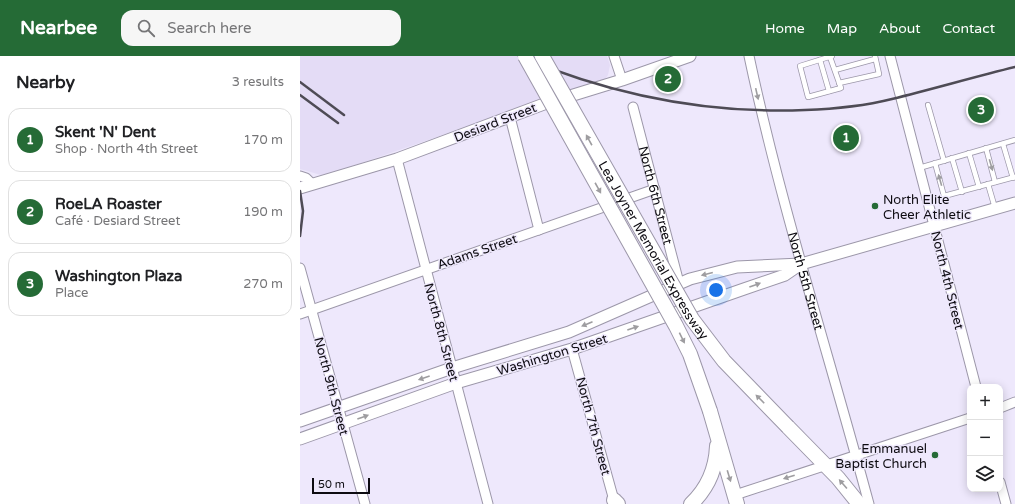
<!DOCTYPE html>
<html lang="en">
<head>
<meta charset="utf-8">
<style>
  body { margin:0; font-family:"Varela Round",sans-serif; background:#f6f6f6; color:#202124 }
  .controls { position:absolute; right:12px; bottom:12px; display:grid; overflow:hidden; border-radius:8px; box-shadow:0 2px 10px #0003 }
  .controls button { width:36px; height:36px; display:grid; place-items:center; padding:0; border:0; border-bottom:1px solid #e0e0e0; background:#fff; color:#202124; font:20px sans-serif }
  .scale { position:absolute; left:12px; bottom:10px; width:58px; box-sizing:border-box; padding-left:4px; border:2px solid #0d0b11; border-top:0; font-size:11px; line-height:14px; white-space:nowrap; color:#0d0b11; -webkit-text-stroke:3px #eee8fc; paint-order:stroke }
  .you { position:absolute; left:416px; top:234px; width:14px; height:14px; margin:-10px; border:3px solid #fff; border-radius:50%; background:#1a73e8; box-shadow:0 0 0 6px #1a73e833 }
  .badge { display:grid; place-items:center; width:26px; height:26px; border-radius:50%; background:#256b36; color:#fff; font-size:13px; font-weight:700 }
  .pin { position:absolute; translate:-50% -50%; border:2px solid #fff; box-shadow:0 1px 4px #0006 }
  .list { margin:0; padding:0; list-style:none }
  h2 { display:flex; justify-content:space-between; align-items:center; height:52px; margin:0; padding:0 16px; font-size:17px }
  h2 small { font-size:13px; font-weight:400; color:#757577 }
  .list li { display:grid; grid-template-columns:26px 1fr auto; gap:12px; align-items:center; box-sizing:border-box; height:64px; margin:0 8px 8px; padding:0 8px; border:1px solid #e0e0e0; border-radius:12px }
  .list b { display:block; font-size:15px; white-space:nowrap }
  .list p { margin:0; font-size:13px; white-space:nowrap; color:#757577 }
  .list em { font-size:13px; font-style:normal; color:#757577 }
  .icon { flex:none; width:22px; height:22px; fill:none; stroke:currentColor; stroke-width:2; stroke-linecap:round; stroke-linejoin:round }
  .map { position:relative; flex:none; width:715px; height:448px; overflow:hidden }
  header { display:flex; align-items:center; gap:24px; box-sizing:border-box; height:56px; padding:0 20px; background:#256b36; color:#fff }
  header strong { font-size:19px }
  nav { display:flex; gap:22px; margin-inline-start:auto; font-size:14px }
  .search { width:280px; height:36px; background:#f6f6f6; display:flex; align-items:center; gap:10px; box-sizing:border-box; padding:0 14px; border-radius:12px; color:#757577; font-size:15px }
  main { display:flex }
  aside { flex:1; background:#fff }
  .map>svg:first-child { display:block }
  .built { fill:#e4dcf6 }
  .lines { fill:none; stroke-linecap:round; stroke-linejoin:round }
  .service-casing { stroke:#9c97a9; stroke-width:6 }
  .minor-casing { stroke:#9c97a9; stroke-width:11 }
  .tertiary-casing { stroke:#9c97a9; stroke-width:13 }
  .primary-casing { stroke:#9c97a9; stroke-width:16 }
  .service { stroke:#fff; stroke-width:4.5 }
  .minor { stroke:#fff; stroke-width:9 }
  .tertiary { stroke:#fff; stroke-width:11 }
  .primary { stroke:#fff; stroke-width:14 }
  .rail { stroke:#4e4b55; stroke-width:2.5 }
  .primary-bridge-casing { stroke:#9c97a9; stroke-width:16; stroke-linecap:butt }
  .primary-bridge { stroke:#fff; stroke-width:14 }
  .oneway { fill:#9e9da0 }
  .poi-dot { fill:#256b36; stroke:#eee8fc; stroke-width:1.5 }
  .labels { text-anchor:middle; stroke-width:3; stroke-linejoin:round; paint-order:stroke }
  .street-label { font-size:13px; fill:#0d0b11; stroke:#eee8fc }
  .poi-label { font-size:13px; fill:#0d0b11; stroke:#eee8fc; text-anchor:start }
</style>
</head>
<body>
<header>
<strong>Nearbee</strong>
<div class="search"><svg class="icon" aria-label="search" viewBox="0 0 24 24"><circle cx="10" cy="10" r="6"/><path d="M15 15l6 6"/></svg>Search here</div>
<nav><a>Home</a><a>Map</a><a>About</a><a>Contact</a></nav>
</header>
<main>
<aside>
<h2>Nearby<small>3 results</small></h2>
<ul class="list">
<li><span class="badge">1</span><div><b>Skent 'N' Dent</b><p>Shop · North 4th Street</p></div><em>170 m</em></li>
<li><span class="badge">2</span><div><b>RoeLA Roaster</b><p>Café · Desiard Street</p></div><em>190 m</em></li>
<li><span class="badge">3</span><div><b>Washington Plaza</b><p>Place</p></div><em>270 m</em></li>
</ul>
</aside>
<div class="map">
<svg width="715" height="448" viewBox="0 0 715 448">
  <rect width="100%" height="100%" fill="#eee8fc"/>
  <path class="built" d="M0 0H307L310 9 308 19 305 23 300 25 32 117 21 119 0 113Z"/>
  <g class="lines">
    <g class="service-casing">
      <g id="service">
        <path d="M530 1 541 32 508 41 500 10 532 0"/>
        <path d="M520 4 529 35"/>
        <path d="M535 14 575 3"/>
        <path d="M539 27 579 18 575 0"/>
        <path d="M628 49 644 105"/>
        <path d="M703 88 713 122"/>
        <path d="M686 92 695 126"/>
        <path d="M669 97 679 131"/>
        <path d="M652 102 662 136"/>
        <path d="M635 107 644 140 715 121"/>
        <path d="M619 112 715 84"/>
        <path d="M688 128 695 152"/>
      </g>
    </g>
    <g class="minor-casing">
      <g id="minor">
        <path d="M314 0 322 24"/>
        <path id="s1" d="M449 0C481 151 529 299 569 448"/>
        <path d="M590 0 676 331"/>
        <path id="s2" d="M333 51 379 227"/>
        <path d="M210 61 239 174"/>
        <path d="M97 103 188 448"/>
        <path d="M0 120 6 122 12 128"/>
        <path d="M0 212 65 448"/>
        <path d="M0 258 355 133"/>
        <path d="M272 293 315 448"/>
        <path d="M700 352 715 346"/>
        <path d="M700 426 706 448"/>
        <path d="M435 439 670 362"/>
      </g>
    </g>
    <g class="tertiary-casing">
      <g id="tertiary">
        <path d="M0 132 97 103 244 48 322 24 390 0"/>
        <path d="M0 365 152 312 269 276 390 223 437 211 501 208 715 147"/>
        <path d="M0 383 156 327 272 293 444 233 485 219 501 208"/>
      </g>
    </g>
    <g class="primary-casing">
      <g id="primary">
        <path d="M410 355 437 448"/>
        <path d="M488 371 538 422 559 448"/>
        <path d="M314 444 318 448"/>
        <path d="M391 448C408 432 416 413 417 390"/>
      </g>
    </g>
    <use href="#service" class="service"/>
    <use href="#minor" class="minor"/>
    <use href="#tertiary" class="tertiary"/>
    <use href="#primary" class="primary"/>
    <g class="rail">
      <path d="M219 0C311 39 406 58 505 54 534 53 564 50 592 43 633 33 674 21 715 11"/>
      <path d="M0 26 44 59"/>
      <path d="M0 39 38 67"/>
      <path d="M0 135 3 155 0 180"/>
    </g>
    <g class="primary-bridge-casing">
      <g id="primary-bridge">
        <path d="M225 0 376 270 390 298 410 355"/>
        <path id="s3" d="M242 0 392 263 424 305 488 371"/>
      </g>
    </g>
    <use href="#primary-bridge" class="primary-bridge"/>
  </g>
  <defs><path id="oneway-solid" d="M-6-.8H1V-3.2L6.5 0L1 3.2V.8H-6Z"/></defs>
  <g class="oneway">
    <use href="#oneway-solid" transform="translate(457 38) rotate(77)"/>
    <use href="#oneway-solid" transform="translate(289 84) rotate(-119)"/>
    <use href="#oneway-solid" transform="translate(691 109) rotate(74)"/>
    <use href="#oneway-solid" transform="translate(640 124) rotate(-106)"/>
    <use href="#oneway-solid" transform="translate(298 132) rotate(61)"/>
    <use href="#oneway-solid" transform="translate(407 218) rotate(166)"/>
    <use href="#oneway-solid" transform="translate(455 229) rotate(-20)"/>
    <use href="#oneway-solid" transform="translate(287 268) rotate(157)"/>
    <use href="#oneway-solid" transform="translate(333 272) rotate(-19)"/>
    <use href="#oneway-solid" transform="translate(382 282) rotate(64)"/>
    <use href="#oneway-solid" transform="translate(124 322) rotate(161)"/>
    <use href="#oneway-solid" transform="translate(460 343) rotate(-135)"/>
    <use href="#oneway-solid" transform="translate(63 361) rotate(-20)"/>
    <use href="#oneway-solid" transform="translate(429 420) rotate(73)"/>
    <use href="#oneway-solid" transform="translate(489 421) rotate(162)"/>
    <use href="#oneway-solid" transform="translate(543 428) rotate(-131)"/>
  </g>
  <g class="poi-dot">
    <circle cx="575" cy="150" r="4"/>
    <circle cx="635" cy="399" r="4"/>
  </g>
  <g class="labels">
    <g class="street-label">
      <text transform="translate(195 66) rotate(-21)" y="5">Desiard Street</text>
      <text dy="5" stroke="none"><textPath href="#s2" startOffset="91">North 6th Street</textPath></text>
      <text dy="5" stroke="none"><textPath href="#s3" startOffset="224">Lea Joyner Memorial Expressway</textPath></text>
      <text transform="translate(177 195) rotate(-19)" y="5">Adams Street</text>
      <text transform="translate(648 224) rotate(76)" y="5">North 4th Street</text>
      <text dy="5" stroke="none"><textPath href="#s1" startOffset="232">North 5th Street</textPath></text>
      <text transform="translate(142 276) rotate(75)" y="5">North 8th Street</text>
      <text transform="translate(252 298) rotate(-17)" y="5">Washington Street</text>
      <text transform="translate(32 330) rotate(75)" y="5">North 9th Street</text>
      <text transform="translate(294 370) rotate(75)" y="5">North 7th Street</text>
    </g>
    <g class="poi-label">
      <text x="583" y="148">North Elite<tspan x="583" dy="15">Cheer Athletic</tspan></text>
      <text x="627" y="397" text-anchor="end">Emmanuel<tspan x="627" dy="15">Baptist Church</tspan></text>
    </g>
  </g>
</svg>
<div class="controls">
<button>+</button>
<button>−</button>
<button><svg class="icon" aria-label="layers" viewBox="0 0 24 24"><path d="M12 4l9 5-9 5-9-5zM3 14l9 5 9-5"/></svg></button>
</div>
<div class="scale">50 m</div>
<div class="you"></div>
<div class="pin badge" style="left:546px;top:82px">1</div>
<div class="pin badge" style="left:368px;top:23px">2</div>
<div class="pin badge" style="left:681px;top:54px">3</div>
</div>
</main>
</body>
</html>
